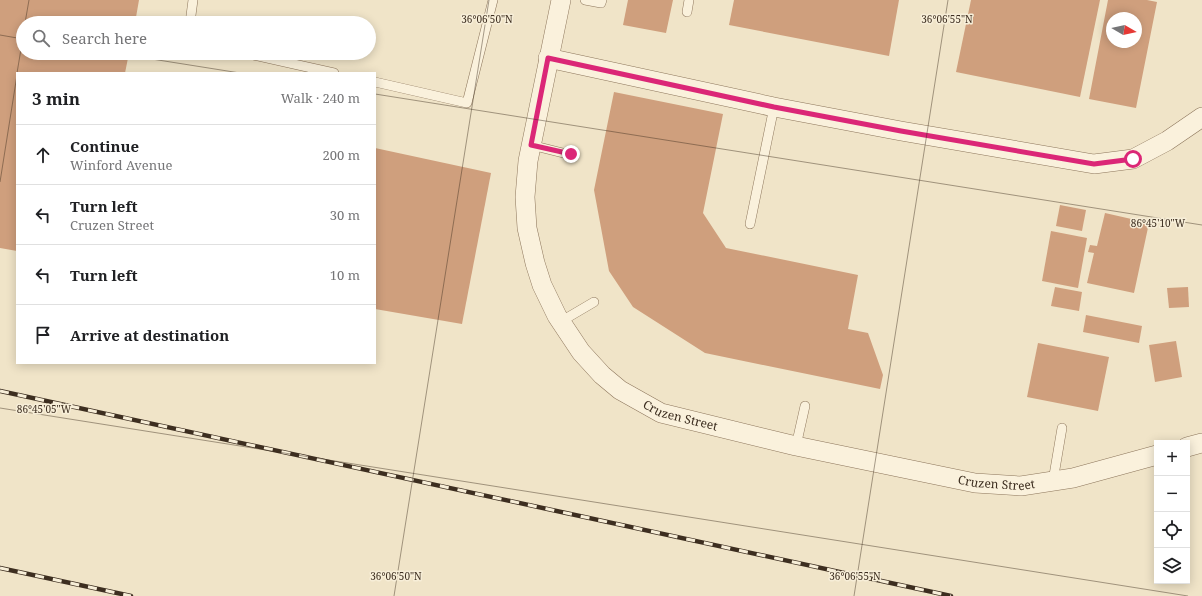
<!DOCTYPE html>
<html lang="en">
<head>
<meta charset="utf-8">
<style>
  body { margin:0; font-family:"Noto Serif",serif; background:#f2f2f2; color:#202124 }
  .controls { position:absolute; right:12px; bottom:12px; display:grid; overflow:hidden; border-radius:0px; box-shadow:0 2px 10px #0003 }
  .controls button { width:36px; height:36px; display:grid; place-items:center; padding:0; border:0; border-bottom:1px solid #e0e0e0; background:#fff; color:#202124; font:20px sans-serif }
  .compass { position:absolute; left:1106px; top:12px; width:36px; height:36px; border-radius:50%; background:#fff; box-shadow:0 2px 10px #0003; rotate:99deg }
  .stop { position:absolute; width:12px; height:12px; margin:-9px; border:3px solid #db2777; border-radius:50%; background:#fff }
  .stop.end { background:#db2777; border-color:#fff; box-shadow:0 1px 4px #0008 }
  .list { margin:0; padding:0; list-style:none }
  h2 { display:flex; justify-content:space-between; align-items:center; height:52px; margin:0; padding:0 16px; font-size:17px }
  h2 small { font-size:13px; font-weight:400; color:#757577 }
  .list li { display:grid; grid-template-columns:26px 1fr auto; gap:12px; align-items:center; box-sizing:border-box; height:60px; padding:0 16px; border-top:1px solid #e0e0e0 }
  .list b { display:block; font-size:15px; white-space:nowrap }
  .list p { margin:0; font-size:13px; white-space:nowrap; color:#757577 }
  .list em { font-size:13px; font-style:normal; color:#757577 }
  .icon { flex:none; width:22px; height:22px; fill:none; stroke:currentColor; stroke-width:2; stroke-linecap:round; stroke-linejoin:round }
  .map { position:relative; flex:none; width:1202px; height:596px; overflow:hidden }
  .search { position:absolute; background:#fff; box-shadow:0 2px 10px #0003; left:16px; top:16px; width:360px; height:44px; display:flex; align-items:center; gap:10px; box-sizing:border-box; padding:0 14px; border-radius:22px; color:#757577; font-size:15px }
  .panel { position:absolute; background:#fff; box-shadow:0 2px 10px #0003; left:16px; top:72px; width:360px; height:292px; border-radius:0px }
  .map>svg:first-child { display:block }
  .building { fill:#cf9f7d; fill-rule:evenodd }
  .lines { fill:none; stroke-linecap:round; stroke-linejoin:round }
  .lane-casing { stroke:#8d765c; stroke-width:10 }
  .street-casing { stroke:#8d765c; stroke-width:20 }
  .lane { stroke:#faf1dc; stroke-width:9 }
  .street { stroke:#faf1dc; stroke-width:19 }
  .rail-casing { stroke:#3d2e20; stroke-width:4.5 }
  .rail { stroke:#f7eed8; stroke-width:3; stroke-dasharray:9; stroke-linecap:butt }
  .route { stroke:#db2777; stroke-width:5 }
  .ticks { fill:none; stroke:#3d2e20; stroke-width:1; stroke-opacity:0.45 }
  .labels { text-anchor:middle; stroke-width:3; stroke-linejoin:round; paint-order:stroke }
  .street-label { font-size:12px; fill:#3d2e20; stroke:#f7eed8 }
  .ticks-label { font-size:10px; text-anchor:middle; fill:#3d2e20; stroke:#f7eed8; stroke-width:3; stroke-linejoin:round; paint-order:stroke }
</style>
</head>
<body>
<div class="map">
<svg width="1202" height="596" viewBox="0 0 1202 596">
  <rect width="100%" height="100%" fill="#f0e4c8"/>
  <g class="building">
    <path d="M0 0H139L135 23H23V53H129L125 73H17V251L0 248Z"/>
    <path d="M628 0H673L666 33 623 25Z"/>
    <path d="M734 0H899L889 56 729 25Z"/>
    <path d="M971 0H1100L1080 97 956 72Z"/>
    <path d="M1108 0H1147L1157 2 1136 108 1089 99ZM1112 18H1136V42H1112Z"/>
    <path d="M614 92 723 114 703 213 726 248 858 275 848 329 868 333 883 375 880 389 705 353 633 307 609 271 594 190Z"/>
    <path d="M375 148 491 173 462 324 375 309Z"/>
    <path d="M1060 205 1086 210 1082 231 1056 226Z"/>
    <path d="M1105 213 1149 223 1134 293 1087 283 1094 253 1088 252 1090 245 1097 246Z"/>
    <path d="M1051 231 1087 238 1078 288 1042 281Z"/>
    <path d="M1055 287 1082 292 1079 311 1051 306Z"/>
    <path d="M1188 287 1189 307 1169 308 1167 288Z"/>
    <path d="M1086 315 1142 326 1139 343 1083 332Z"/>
    <path d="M1176 341 1182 377 1155 382 1149 345Z"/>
    <path d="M1038 343 1109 357 1098 411 1027 397Z"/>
  </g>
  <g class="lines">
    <g class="lane-casing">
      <g id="lane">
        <path d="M585 0 601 3 602 0"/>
        <path d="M687 12 689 0"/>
        <path d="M190 23 193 0"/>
        <path d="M244 53 334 73"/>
        <path d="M375 82 467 103 493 0"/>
        <path d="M531 145 571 155"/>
        <path d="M750 224 774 107"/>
        <path d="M560 322 594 302"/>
        <path d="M796 446 805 406"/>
        <path d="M1053 481 1062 428"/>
      </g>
    </g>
    <g class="street-casing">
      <g id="street">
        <path id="s1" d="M561 0 528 161 525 197 527 228 535 263 542 285 557 316 581 352 602 375 620 390 661 413 796 446 975 483 1021 486 1073 478 1157 455"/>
        <path d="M548 58 774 107 901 131 1094 164 1133 159 1167 141 1202 117"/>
        <path d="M1187 447 1202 443"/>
      </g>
    </g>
    <use href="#lane" class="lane"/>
    <use href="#street" class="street"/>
    <g class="rail-casing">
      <g id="rail">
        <path d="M0 391 951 596"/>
        <path d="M0 568 131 596"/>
      </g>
    </g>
    <use href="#rail" class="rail"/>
  </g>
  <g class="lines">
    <path class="route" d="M571 154 531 145 548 58 774 107 901 131 1094 164 1133 159"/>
  </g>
  <path class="ticks" d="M25 23 29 0M0 35 23 39M114 53 240 73M17 73 23 37M375 94 1202 225M0 182 17 75M0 408 1188 596M394 596 489 0M854 596 948 0"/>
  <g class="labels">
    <g class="street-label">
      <text dy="4" stroke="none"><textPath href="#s1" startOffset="489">Cruzen Street</textPath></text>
      <text dy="4" stroke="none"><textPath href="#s1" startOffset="813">Cruzen Street</textPath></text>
    </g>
  </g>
  <g class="ticks-label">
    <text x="947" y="23">36°06'55"N</text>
    <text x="487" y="23">36°06'50"N</text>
    <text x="1158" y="227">86°45'10"W</text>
    <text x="44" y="413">86°45'05"W</text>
    <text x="396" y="580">36°06'50"N</text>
    <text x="855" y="580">36°06'55"N</text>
  </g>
</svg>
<div class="controls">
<button>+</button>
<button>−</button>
<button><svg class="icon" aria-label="locate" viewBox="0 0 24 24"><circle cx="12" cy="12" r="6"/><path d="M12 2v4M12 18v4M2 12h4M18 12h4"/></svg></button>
<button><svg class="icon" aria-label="layers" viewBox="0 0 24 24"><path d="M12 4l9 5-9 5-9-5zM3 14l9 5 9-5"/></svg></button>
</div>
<svg class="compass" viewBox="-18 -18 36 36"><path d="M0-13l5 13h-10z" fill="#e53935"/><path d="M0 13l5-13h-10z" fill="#757577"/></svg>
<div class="stop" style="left:1133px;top:159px"></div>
<div class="stop end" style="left:571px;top:154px"></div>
<div class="search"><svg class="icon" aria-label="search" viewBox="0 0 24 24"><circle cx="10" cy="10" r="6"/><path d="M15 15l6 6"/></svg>Search here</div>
<section class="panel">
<h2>3 min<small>Walk · 240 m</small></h2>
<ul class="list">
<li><svg class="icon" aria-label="ahead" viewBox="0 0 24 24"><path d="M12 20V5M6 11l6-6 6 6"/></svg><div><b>Continue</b><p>Winford Avenue</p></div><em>200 m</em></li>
<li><svg class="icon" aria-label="left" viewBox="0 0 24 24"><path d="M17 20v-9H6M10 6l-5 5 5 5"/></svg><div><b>Turn left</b><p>Cruzen Street</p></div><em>30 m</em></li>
<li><svg class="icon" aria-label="left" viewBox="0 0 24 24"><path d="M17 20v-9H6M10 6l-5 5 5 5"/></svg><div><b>Turn left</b></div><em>10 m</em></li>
<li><svg class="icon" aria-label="arrive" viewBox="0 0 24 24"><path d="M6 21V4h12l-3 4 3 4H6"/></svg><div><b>Arrive at destination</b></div></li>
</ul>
</section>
</div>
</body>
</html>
